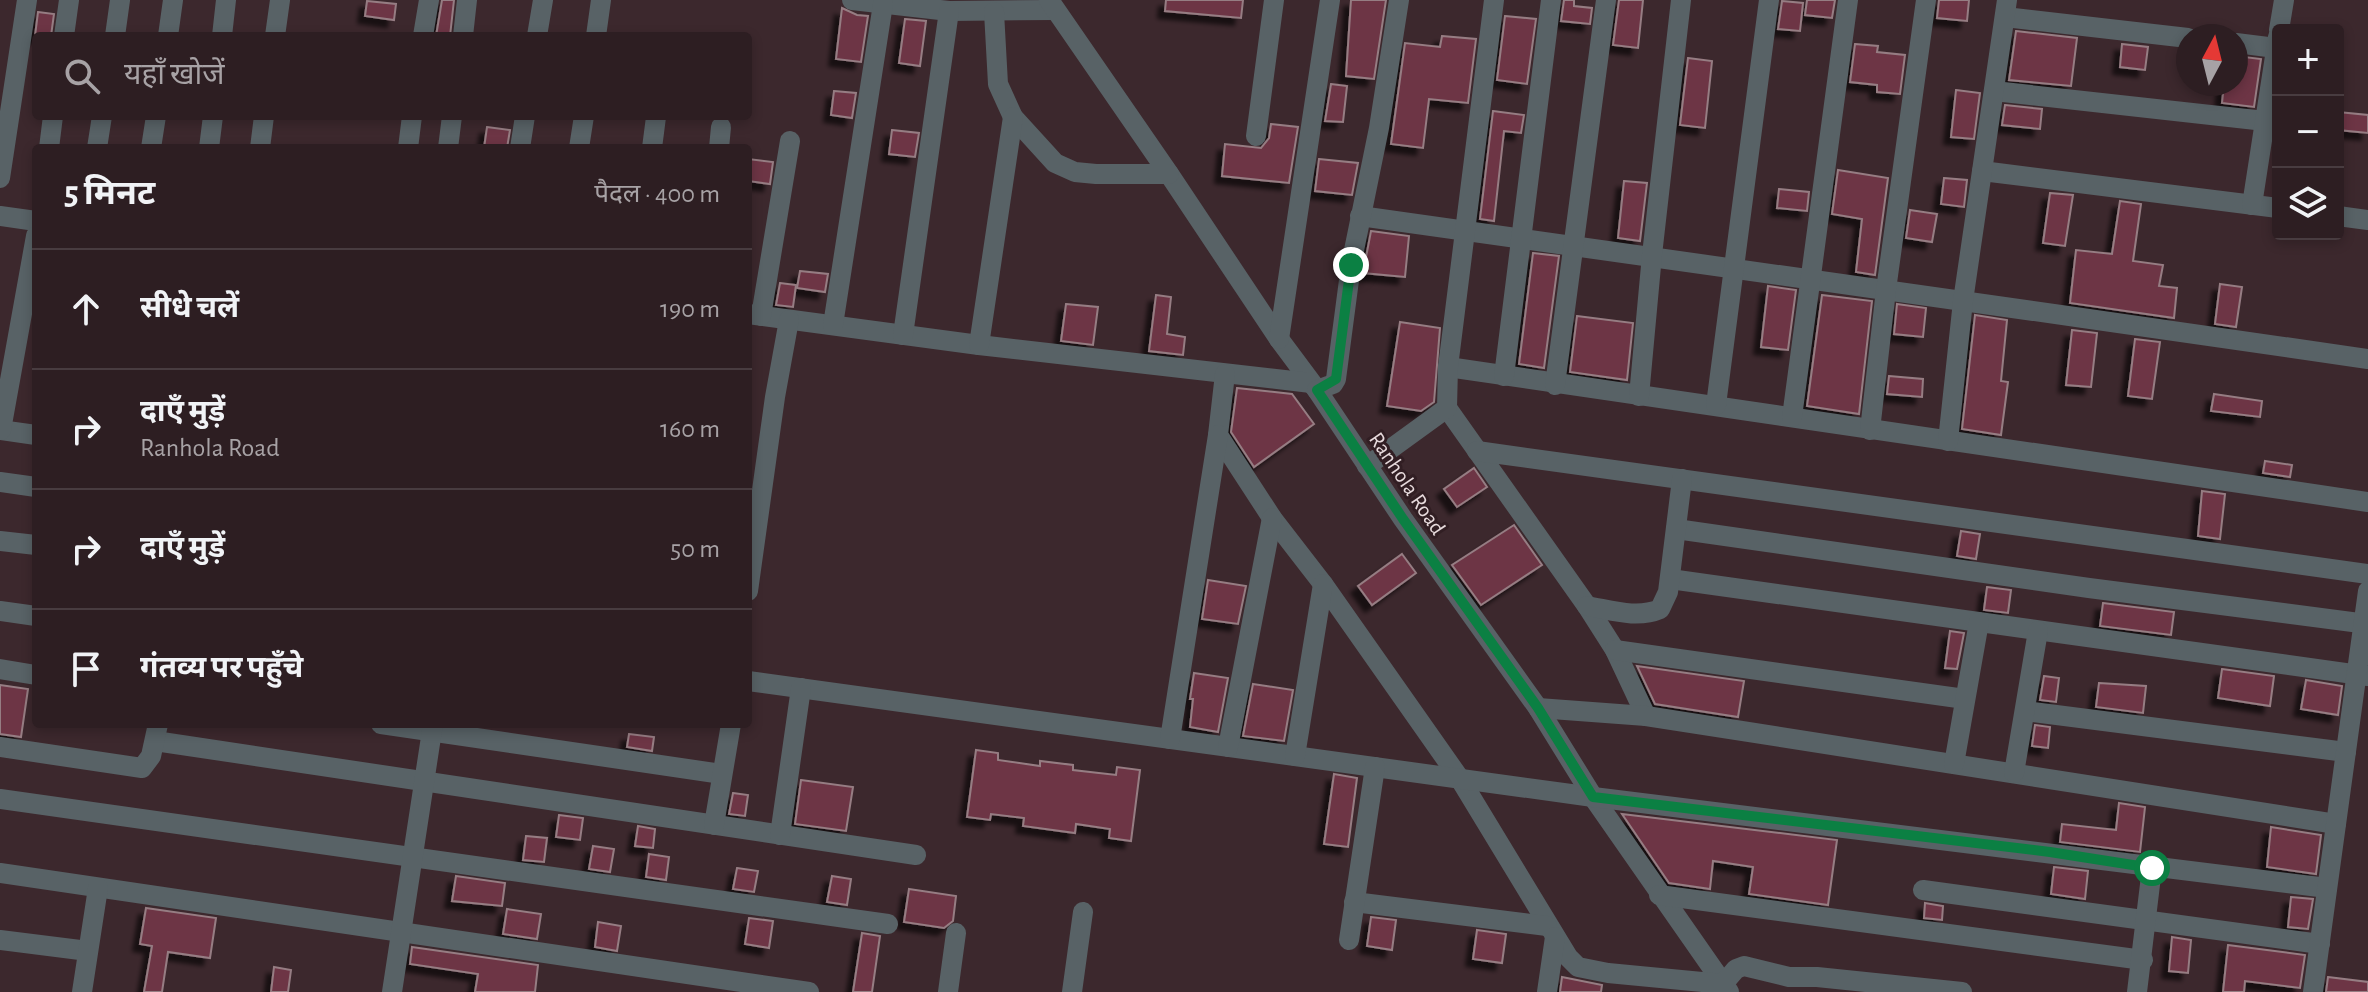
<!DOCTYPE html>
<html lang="hi">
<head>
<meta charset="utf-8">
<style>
  body { margin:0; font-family:"Alegreya Sans","Noto Sans Devanagari",sans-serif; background:#35272a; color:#f1f3f6 }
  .controls { position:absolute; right:24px; top:24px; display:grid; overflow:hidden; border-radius:8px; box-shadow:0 4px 12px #0003 }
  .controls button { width:72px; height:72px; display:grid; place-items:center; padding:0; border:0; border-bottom:2px solid #483c40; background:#2d1e22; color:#f1f3f6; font:40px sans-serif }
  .compass { position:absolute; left:2176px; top:24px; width:72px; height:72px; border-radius:50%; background:#2d1e22; box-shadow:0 4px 12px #0003; rotate:7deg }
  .stop { position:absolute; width:24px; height:24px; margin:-18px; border:6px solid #0b8043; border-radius:50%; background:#fff }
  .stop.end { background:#0b8043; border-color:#fff; box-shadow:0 2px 8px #0008 }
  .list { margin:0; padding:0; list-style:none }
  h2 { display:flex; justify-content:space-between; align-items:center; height:104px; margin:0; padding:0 32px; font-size:34px }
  h2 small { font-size:26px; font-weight:400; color:#a7a2a5 }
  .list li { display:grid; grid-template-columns:52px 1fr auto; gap:24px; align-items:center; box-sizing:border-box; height:120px; padding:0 32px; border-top:2px solid #483c40 }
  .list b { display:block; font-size:30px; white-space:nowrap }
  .list p { margin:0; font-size:26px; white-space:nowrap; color:#a7a2a5 }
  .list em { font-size:26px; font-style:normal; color:#a7a2a5 }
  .icon { flex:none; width:44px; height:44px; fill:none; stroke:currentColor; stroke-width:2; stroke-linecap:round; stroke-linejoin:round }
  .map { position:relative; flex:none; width:2368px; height:992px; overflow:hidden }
  .search { position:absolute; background:#2d1e22; box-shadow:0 4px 12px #0003; left:32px; top:32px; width:720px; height:88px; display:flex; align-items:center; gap:20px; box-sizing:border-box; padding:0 28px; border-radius:8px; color:#a7a2a5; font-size:30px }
  .panel { position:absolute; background:#2d1e22; box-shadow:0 4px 12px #0003; left:32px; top:144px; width:720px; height:584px; border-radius:8px }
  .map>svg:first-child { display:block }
  .building { fill:#6d3545; stroke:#967d83; stroke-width:2; filter:url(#shadow) }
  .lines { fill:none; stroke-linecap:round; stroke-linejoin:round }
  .minor { stroke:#586266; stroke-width:20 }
  .route { stroke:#0b8043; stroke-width:10 }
  .labels { text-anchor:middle; stroke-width:6; stroke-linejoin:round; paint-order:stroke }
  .street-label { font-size:22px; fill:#e7dadc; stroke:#311e23 }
</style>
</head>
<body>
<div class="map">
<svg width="2368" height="992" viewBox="0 0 2368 992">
  <defs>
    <filter id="shadow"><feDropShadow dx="-7" dy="7" stdDeviation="2" flood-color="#0009"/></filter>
  </defs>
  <rect width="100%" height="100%" fill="#3c282d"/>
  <g class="building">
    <path d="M442 0H454L450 36H436Z"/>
    <path d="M1166 0H1243L1241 18 1165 11Z"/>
    <path d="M1351 0H1386L1374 79 1346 76Z"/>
    <path d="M1564 0H1574V6L1592 8 1590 24 1561 21Z"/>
    <path d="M1619 0H1643L1638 48 1613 45Z"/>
    <path d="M1807 0H1835L1832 18 1805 15Z"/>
    <path d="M1939 0H1969L1967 21 1937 18Z"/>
    <path d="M367 1 396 4 394 20 365 16Z"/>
    <path d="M1782 1 1803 3 1800 31 1778 29Z"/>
    <path d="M842 8 857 15 868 16 861 62 836 59Z"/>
    <path d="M38 12 54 14 51 36H35Z"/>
    <path d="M1505 16 1536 19 1527 84 1497 80Z"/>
    <path d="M905 19 926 21 920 66 899 63Z"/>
    <path d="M2016 31 2077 38 2071 86 2009 80Z"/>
    <path d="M1442 36 1476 39 1468 103 1429 99 1423 148 1391 144 1405 43 1440 47Z"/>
    <path d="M1855 44 1878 46 1877 52 1905 55 1900 94 1877 92V85L1850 82Z"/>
    <path d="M2122 44 2148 47 2145 70 2120 67Z"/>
    <path d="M2236 56 2261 59 2254 107 2222 103 2224 84H2236Z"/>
    <path d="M1688 58 1712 61 1705 128 1680 125Z"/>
    <path d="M1331 84 1347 86 1343 122 1325 121Z"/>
    <path d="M1956 90 1980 93 1974 139 1951 137Z"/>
    <path d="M834 91 856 93 852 118 831 115Z"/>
    <path d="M2005 105 2042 109 2040 129 2002 125Z"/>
    <path d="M1493 111 1524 115 1521 133 1504 131 1494 221 1480 219Z"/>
    <path d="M2338 112 2368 115V133L2338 130Z"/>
    <path d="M1271 124 1298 127 1289 183 1222 176 1225 144 1261 148 1269 138Z"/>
    <path d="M487 127 510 130 507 148H484Z"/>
    <path d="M892 130 919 133 915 157 889 154Z"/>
    <path d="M748 159 773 162 770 184 748 181Z"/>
    <path d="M1319 159 1358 163 1352 195 1315 191Z"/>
    <path d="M1838 170 1888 178 1875 275 1856 272 1862 219 1832 214Z"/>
    <path d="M1944 178 1967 180 1964 207 1941 204Z"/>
    <path d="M1624 181 1647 183 1640 241 1618 238Z"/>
    <path d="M1779 189 1809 192 1807 211 1777 208Z"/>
    <path d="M2050 193 2073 195 2065 246 2043 243Z"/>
    <path d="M2120 201 2141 204 2133 261 2163 265 2159 286 2177 288 2174 318 2070 303 2076 250 2112 254Z"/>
    <path d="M1910 210 1937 214 1932 242 1906 238Z"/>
    <path d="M1371 231 1409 236 1405 277 1363 273Z"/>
    <path d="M1533 253 1559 256 1544 368 1519 364Z"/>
    <path d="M800 271 828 274 825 292 797 288Z"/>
    <path d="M780 283 796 285 793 307 776 305Z"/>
    <path d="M2220 284 2242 287 2236 327 2215 324Z"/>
    <path d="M1768 286 1796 290 1788 350 1761 347Z"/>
    <path d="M1156 295 1171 297 1167 334 1185 337 1183 355 1149 351Z"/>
    <path d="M1822 295 1872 301 1859 414 1807 406Z"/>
    <path d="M1066 304 1098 307 1093 345 1061 341Z"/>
    <path d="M1897 304 1926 308 1923 337 1894 334Z"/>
    <path d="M1975 315 2007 320 2001 381 2008 382 2001 435 1962 429Z"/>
    <path d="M1577 316 1633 323 1627 380 1570 372Z"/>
    <path d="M1400 322 1440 328 1434 402 1421 411 1387 406Z"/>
    <path d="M2072 330 2097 333 2091 387 2066 385Z"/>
    <path d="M2135 339 2160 342 2152 399 2128 396Z"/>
    <path d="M1889 376 1923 379 1922 397 1887 394Z"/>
    <path d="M1237 388 1292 394 1314 424 1254 467 1231 432Z"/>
    <path d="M2214 394 2262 401 2260 417 2211 411Z"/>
    <path d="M2265 461 2292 465 2290 477 2263 473Z"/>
    <path d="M1474 468 1487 487 1457 507 1444 489Z"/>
    <path d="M2202 491 2225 494 2220 539 2198 536Z"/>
    <path d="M1514 525 1542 565 1481 605 1452 565Z"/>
    <path d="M1961 531 1980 534 1976 559 1957 556Z"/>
    <path d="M1402 554 1416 573 1372 605 1358 586Z"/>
    <path d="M1208 580 1246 586 1238 624 1202 619Z"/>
    <path d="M1987 587 2011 590 2008 613 1984 610Z"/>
    <path d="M2103 603 2174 612 2171 635 2100 626Z"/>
    <path d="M1950 631 1964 633 1957 669 1945 668Z"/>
    <path d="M1637 666 1744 681 1738 717 1655 704Z"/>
    <path d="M2222 669 2274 676 2270 706 2218 698Z"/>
    <path d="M1194 673 1228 678 1218 732 1190 727 1193 699H1190Z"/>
    <path d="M2044 676 2059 678 2056 702 2040 700Z"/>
    <path d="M2306 680 2342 686 2338 715 2301 709Z"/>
    <path d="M2099 683 2146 686 2143 713 2096 707Z"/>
    <path d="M1253 684 1293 690 1284 741 1243 736Z"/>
    <path d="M0 685 28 689 21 737 0 734Z"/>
    <path d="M2035 725 2050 727 2048 748 2032 746Z"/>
    <path d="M629 734 654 737 652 751 627 747Z"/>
    <path d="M976 750 998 753V760L1040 766V761L1073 765V770L1116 775 1117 767 1140 770 1131 841 1109 838 1110 829 1076 824 1075 833 1023 826 1024 818 991 814 990 820 967 817Z"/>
    <path d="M1334 774 1357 778 1348 847 1324 844Z"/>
    <path d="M801 780 853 787 846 831 795 824Z"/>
    <path d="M733 793 748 795 745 816 729 814Z"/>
    <path d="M2119 803 2145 807 2140 852 2060 842 2062 824 2116 830Z"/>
    <path d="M1622 814 1837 840 1828 905 1749 894 1753 867 1713 861 1710 889 1669 883Z"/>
    <path d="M559 815 583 818 580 840 556 837Z"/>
    <path d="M638 826 655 829 653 848 635 846Z"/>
    <path d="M2271 827 2321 835 2316 874 2267 867Z"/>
    <path d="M526 836 547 838 544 862 523 860Z"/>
    <path d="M593 846 614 849 610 872 589 869Z"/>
    <path d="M649 854 669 857 666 880 646 877Z"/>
    <path d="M2054 867 2088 871 2085 899 2051 894Z"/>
    <path d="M737 868 758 871 754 892 733 889Z"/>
    <path d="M456 876 505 883 502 906 452 901Z"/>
    <path d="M832 876 851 879 847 905 827 902Z"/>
    <path d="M909 889 956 896 953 921 944 928 904 922Z"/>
    <path d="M2291 897 2313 899 2308 929 2288 927Z"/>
    <path d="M1925 903 1943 906 1942 920 1924 918Z"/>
    <path d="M146 908 216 918 210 958 168 952 162 992H144L152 946 140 944Z"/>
    <path d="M507 909 541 914 537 939 503 934Z"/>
    <path d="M1371 917 1396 920 1392 950 1367 946Z"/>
    <path d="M749 918 773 921 769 948 745 944Z"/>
    <path d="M598 922 621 926 617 951 595 947Z"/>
    <path d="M1477 930 1506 934 1502 963 1473 959Z"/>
    <path d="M862 933 880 936 872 992H853Z"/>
    <path d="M2172 937 2191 940 2188 973 2169 971Z"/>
    <path d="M2228 945 2305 955 2300 988 2245 981 2244 992H2223Z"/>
    <path d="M412 947 538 965 535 992H475L478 974 410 964Z"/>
    <path d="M274 967 291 970 288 992H271Z"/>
    <path d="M1562 977 1602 985 1601 992H1560Z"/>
    <path d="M2328 977 2368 982V992H2326Z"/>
  </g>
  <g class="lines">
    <g class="minor">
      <path d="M852 0 949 11 1055 10"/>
      <path d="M1049 0 1169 174 1279 339 1317 390 1403 519 1538 708 1593 797 1729 992"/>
      <path d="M994 12 998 84 1013 117 1055 163 1075 172 1096 174H1169"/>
      <path d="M2005 17 2188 38"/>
      <path d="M2279 30 2284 0"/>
      <path d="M64 36 69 0"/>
      <path d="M115 36 120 0"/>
      <path d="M168 36 173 0"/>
      <path d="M222 36 226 0"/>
      <path d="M275 36 280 0"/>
      <path d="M423 36 429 0"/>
      <path d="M463 36 467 0"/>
      <path d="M537 36 543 0"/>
      <path d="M596 36 601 0"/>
      <path d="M2236 43 2276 48"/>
      <path d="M1994 91 2265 121"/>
      <path d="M1256 136 1274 0"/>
      <path d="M49 148 53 116"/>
      <path d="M97 148 102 116"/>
      <path d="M151 148 156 116"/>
      <path d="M209 148 213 116"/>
      <path d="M260 148 264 116"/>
      <path d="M408 148 412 116"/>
      <path d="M448 148 452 116"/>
      <path d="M520 148 525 116"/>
      <path d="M579 148 584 116"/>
      <path d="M652 148 656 117"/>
      <path d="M719 148 721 127"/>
      <path d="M1982 171 2278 208"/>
      <path d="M0 178 27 0"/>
      <path d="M2252 205 2278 37"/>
      <path d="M0 216 36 221"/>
      <path d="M1360 216C1696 261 2032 311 2368 359"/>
      <path d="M2338 216 2368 220"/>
      <path d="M748 314 979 345 1311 383"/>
      <path d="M761 316 790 141"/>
      <path d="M833 325 883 4"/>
      <path d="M903 335 949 11"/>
      <path d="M1279 339 1330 0"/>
      <path d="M979 345 1013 117"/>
      <path d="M1448 367 2368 502"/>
      <path d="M1225 374 1218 435 1272 518 1323 584 1460 779 1568 957 1578 967 1608 973 1723 984 1736 969 1744 966 1789 977H1817L1962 992"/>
      <path d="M1504 376 1551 0"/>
      <path d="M1555 385 1606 0"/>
      <path d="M1317 390 1333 384 1336 379 1351 265 1379 128 1399 0"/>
      <path d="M1639 396 1652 255 1681 0"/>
      <path d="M1716 405 1769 0"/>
      <path d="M1447 408 1587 606 1615 650 1646 716"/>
      <path d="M1792 417 1848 0"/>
      <path d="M0 430 36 435"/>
      <path d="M1 430 36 236"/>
      <path d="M1870 430 1886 290 1926 0"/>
      <path d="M1948 441 1963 301 2007 0"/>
      <path d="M1477 451 2368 574"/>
      <path d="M1367 466 1447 408 1448 367 1494 0"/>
      <path d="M0 482 36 487"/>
      <path d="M1676 529 2089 588 2368 624"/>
      <path d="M0 541 36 545"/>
      <path d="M1670 579 2368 676"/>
      <path d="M748 591 775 397 789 320"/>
      <path d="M1587 606C1611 610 1637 619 1660 609L1668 592 1682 479"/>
      <path d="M0 611 36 616"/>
      <path d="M1615 650 1965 699"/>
      <path d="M0 669 36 675"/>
      <path d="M748 681 1593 797 2327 888"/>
      <path d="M1538 708 1646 716 2336 824"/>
      <path d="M2025 711 2346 752"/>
      <path d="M381 724 722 774"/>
      <path d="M1170 739 1218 435"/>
      <path d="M155 741 916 855"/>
      <path d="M0 747 142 768 151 756 158 724"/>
      <path d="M1228 747 1272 518"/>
      <path d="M1295 756 1323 584"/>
      <path d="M1954 764 1979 622"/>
      <path d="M2014 773 2038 631"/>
      <path d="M0 799 888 924"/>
      <path d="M714 825 731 724"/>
      <path d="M780 835 801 688"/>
      <path d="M0 873 809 992"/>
      <path d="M1923 890 2320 944"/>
      <path d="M1659 895 2143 960"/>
      <path d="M1354 902 1547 926"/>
      <path d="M0 940 88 951"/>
      <path d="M1349 940 1375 767"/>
      <path d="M82 992 98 888"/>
      <path d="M392 992 433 724"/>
      <path d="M948 992 956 933"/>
      <path d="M1072 992 1083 912"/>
      <path d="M1547 992 1555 937"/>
      <path d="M2137 992 2152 868"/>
      <path d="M2313 992 2368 591"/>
    </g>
  </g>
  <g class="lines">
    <path class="route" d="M1351 265 1336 379 1317 390 1403 519 1538 708 1593 797 2050 852 2152 868"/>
  </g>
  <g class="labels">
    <g class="street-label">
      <text transform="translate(1408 483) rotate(56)" y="8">Ranhola Road</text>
    </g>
  </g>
</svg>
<div class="controls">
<button>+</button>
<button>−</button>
<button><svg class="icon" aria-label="layers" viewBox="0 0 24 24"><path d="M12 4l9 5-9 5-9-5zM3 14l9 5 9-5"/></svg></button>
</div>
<svg class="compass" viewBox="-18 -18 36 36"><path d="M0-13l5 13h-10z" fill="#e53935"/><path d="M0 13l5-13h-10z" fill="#a7a2a5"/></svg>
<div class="stop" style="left:2152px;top:868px"></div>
<div class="stop end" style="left:1351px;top:265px"></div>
<div class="search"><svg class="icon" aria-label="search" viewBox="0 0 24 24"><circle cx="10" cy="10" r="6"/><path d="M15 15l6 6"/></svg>यहाँ खोजें</div>
<section class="panel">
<h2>5 मिनट<small>पैदल · 400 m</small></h2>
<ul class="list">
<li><svg class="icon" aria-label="ahead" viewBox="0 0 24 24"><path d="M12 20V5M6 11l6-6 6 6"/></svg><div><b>सीधे चलें</b></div><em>190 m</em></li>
<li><svg class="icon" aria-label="right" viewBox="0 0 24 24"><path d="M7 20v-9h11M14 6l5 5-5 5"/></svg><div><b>दाएँ मुड़ें</b><p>Ranhola Road</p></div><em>160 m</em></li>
<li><svg class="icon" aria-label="right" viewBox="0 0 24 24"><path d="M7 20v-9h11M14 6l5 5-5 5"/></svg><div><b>दाएँ मुड़ें</b></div><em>50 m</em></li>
<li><svg class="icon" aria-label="arrive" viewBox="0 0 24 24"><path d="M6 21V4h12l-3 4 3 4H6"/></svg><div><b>गंतव्य पर पहुँचे</b></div></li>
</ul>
</section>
</div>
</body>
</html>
